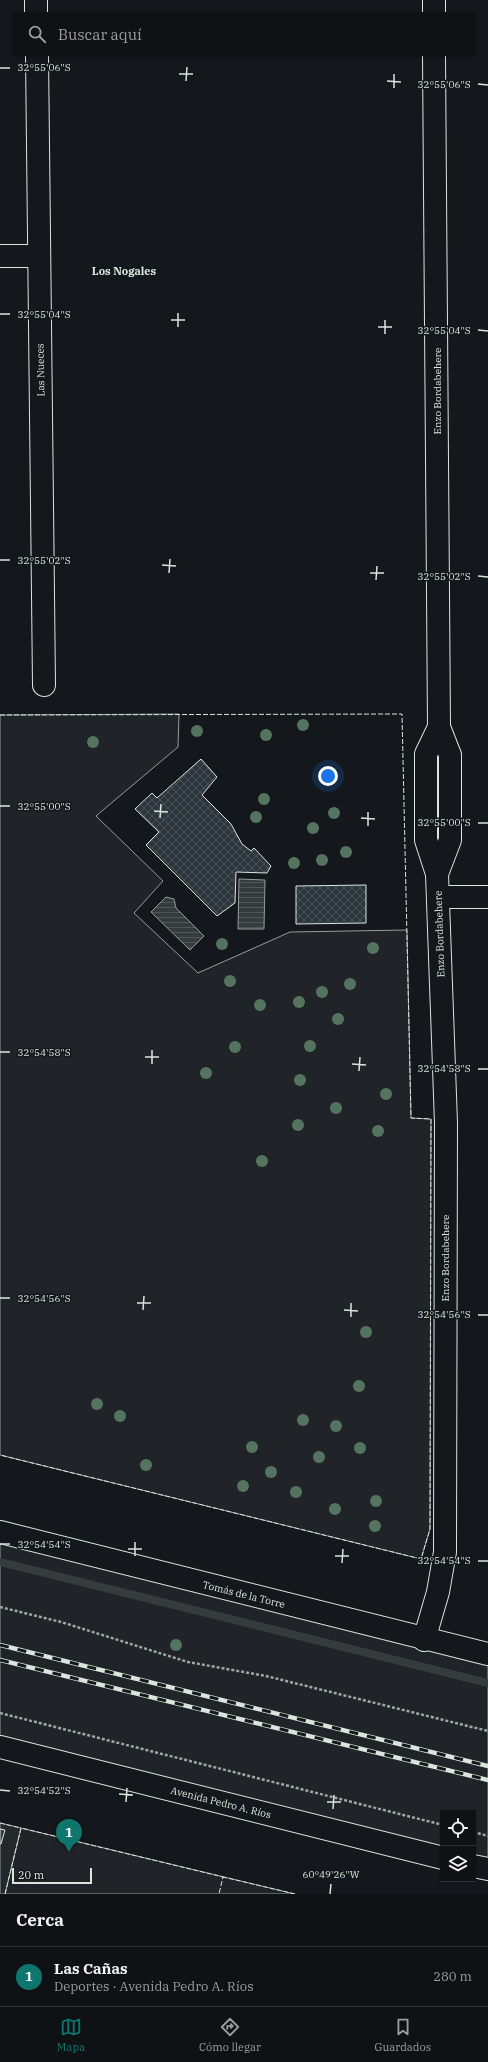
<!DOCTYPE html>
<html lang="es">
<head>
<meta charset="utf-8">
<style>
  body { margin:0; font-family:"IBM Plex Serif",serif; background:#181b1e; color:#f1f3f6 }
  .controls { position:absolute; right:12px; bottom:12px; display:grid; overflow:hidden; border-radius:0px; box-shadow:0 1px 3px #0004 }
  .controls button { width:36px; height:36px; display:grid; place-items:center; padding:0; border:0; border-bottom:1px solid #2f3234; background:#0f1215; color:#f1f3f6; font:20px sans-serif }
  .scale { position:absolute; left:12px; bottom:10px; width:80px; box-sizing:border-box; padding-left:4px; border:2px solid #d8e6dc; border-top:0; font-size:11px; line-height:14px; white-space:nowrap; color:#d8e6dc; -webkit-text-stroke:3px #14181c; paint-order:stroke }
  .you { position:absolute; left:328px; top:776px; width:14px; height:14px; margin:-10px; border:3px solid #fff; border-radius:50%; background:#1a73e8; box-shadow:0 0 0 6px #1a73e833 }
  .badge { display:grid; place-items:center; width:26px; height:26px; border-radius:50%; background:#0f766e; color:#fff; font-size:13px; font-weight:700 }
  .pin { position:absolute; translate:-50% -33px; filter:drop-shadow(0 1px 2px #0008) }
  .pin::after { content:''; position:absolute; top:21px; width:14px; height:12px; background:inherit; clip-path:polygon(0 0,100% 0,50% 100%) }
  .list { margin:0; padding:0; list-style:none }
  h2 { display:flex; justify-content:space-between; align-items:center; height:52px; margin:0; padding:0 16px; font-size:17px }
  h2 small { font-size:13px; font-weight:400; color:#9b9ea0 }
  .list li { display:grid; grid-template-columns:26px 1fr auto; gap:12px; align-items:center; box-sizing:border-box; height:60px; padding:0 16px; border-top:1px solid #2f3234 }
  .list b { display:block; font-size:15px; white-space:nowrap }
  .list p { margin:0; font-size:13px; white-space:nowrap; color:#9b9ea0 }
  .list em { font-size:13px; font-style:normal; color:#9b9ea0 }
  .icon { flex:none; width:22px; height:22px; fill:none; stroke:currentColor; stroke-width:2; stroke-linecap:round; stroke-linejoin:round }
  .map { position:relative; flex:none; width:488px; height:1894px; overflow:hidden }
  .search { position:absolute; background:#0f1215; box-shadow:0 1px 3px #0004; left:12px; right:12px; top:12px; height:44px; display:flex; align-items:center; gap:10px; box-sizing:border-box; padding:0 14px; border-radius:0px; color:#9b9ea0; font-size:15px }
  .sheet { height:112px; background:#0f1215 }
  nav { display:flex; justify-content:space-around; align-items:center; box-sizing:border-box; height:56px; border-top:1px solid #2f3234; background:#0f1215; font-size:11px; color:#9b9ea0 }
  nav a { display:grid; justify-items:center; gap:2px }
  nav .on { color:#0f766e }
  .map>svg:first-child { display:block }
  .grass { fill:#202428; stroke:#939e99 }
  .parking { fill:#24282b; stroke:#939e99 }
  .water { fill:url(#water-rules); stroke:#939e99 }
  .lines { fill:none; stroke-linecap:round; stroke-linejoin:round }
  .stream { stroke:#363b3e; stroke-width:8 }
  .building { fill:url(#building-cross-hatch); stroke:#d8e6dc }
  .street-casing { stroke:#d8e6dc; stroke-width:24 }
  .secondary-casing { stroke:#d8e6dc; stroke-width:24 }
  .path { stroke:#9da8a2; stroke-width:2.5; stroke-dasharray:3 2; stroke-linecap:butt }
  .street { stroke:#14181c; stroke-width:22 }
  .secondary { stroke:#14181c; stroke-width:22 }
  .rail-casing { stroke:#d8e6dc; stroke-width:4.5 }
  .rail { stroke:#14181c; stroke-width:3; stroke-dasharray:9; stroke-linecap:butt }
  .fence { stroke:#d8e6dc; stroke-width:1; stroke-dasharray:5 2; stroke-linecap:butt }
  .tree { fill:#55745f }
  .ticks { fill:none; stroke:#d8e6dc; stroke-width:1.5 }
  .labels { text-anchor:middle; stroke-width:3; stroke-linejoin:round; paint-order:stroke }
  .street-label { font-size:10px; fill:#d8e6dc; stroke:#14181c }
  .neighbourhood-label { font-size:11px; font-weight:bold; fill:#d8e6dc; stroke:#14181c }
  .ticks-label { font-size:10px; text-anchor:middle; fill:#d8e6dc; stroke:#14181c; stroke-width:3; stroke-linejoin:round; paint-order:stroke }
</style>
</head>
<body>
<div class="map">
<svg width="488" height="1894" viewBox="0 0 488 1894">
  <defs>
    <pattern id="water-rules" width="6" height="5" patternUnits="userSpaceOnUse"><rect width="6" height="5" fill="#363b3e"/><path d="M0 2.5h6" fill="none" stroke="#525759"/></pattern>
    <pattern id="building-cross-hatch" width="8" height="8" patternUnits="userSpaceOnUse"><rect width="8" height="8" fill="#2c363c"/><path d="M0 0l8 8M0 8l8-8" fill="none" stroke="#4a5358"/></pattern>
  </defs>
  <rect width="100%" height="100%" fill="#14181c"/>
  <g class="grass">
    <path d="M179 714 178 747 96 816 163 881 134 913 198 973 290 932 407 930 411 1118 431 1119 430 1529 421 1559 0 1455V715Z"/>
    <path d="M0 1532 488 1654V1869L473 1866V1813H443V1858L0 1747Z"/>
    <path d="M21 1828 295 1894H5Z"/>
  </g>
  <path class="parking" d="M0 1823 21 1828 5 1894H0Z"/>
  <g class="water">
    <path d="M239 879 265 880 264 929H238Z"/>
    <path d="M166 897 174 899 176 908 204 936 190 950 151 912Z"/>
  </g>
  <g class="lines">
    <path class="stream" d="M0 1562 488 1683"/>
  </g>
  <g class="building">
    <path d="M201 759 217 777 202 795 231 824 242 844 251 851 254 848 271 866 267 873 236 872 235 903 217 916 146 845 159 832 135 809 152 793 157 798Z"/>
    <path d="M366 885V923L296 924V886Z"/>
    <path d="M0 1829 5 1830 1 1844H0Z"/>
  </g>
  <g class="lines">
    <g class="street-casing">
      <g id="street">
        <path d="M36 0V13"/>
        <path d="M434 0V13"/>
        <path d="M37 55 44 685"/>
        <path d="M434 55 439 727 450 755V840L437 874"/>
        <path d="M0 256H39"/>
        <path d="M438 897H488"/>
        <path d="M424 1640 438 1592 445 1552 446 1123 437 874 426 840V754L439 727"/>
      </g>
    </g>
    <g class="secondary-casing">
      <g id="secondary">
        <path d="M0 1532 488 1654"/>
        <path d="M0 1747 443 1858"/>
        <path d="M473 1866 488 1869"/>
      </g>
    </g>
    <g class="path">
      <path d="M0 1607 61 1622 188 1662 266 1676 488 1731"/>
      <path d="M0 1713 443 1825"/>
      <path d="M473 1832 488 1836"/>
    </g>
    <use href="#street" class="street"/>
    <use href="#secondary" class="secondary"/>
    <g class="rail-casing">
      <g id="rail">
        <path d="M0 1645 488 1766"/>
        <path d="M0 1660 488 1780"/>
      </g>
    </g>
    <use href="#rail" class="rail"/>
    <g class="fence">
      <path d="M0 715 402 714 411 1118 431 1119 430 1529 421 1559 0 1455"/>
      <path d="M0 1823 21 1828"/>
      <path d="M223 1878V1877L295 1894"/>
      <path d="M5 1894 21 1828 223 1877 219 1894"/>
    </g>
  </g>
  <g class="tree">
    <circle cx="303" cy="725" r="6"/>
    <circle cx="197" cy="731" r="6"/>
    <circle cx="266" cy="735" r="6"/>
    <circle cx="93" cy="742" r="6"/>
    <circle cx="264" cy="799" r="6"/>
    <circle cx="334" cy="813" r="6"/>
    <circle cx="256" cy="817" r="6"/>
    <circle cx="313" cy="828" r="6"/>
    <circle cx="346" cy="852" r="6"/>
    <circle cx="322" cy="860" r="6"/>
    <circle cx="294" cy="863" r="6"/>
    <circle cx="222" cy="944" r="6"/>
    <circle cx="373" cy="948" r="6"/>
    <circle cx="230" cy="981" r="6"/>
    <circle cx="350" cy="984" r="6"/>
    <circle cx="322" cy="992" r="6"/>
    <circle cx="299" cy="1002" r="6"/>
    <circle cx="260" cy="1005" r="6"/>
    <circle cx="338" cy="1019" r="6"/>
    <circle cx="310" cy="1046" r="6"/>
    <circle cx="235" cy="1047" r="6"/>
    <circle cx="206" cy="1073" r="6"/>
    <circle cx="300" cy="1080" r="6"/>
    <circle cx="386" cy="1094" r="6"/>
    <circle cx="336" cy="1108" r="6"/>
    <circle cx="298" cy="1125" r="6"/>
    <circle cx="378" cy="1131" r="6"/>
    <circle cx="262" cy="1161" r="6"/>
    <circle cx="366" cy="1332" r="6"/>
    <circle cx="359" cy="1386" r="6"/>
    <circle cx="97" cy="1404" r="6"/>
    <circle cx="120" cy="1416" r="6"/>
    <circle cx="303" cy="1420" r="6"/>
    <circle cx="336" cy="1426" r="6"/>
    <circle cx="252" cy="1447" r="6"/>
    <circle cx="360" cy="1448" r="6"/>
    <circle cx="319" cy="1457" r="6"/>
    <circle cx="146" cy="1465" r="6"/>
    <circle cx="271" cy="1472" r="6"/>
    <circle cx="243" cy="1486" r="6"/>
    <circle cx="296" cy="1492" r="6"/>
    <circle cx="376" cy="1501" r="6"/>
    <circle cx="335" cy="1509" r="6"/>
    <circle cx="375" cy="1526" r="6"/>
    <circle cx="176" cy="1645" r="6"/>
  </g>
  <path class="ticks" d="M0 68H10M179 74H193M186 81 187 67M387 81 401 82M478 84 488 85M394 88V74M0 314H10M171 320H185M178 327V313M378 327H392M478 330 488 331M385 334V320M0 560H10M162 565 176 566M169 573 170 559M370 573H384M478 576 488 577M376 580 377 566M0 806H10M154 811 168 812M160 818 161 804M361 818 375 819M478 823H488M368 826V812M0 1052H10M145 1057H159M152 1064V1050M352 1064 366 1065M478 1069H488M359 1071 360 1057M0 1298H10M137 1303H151M143 1310 144 1296M344 1310 358 1311M478 1315H488M351 1317V1303M0 1544H10M128 1549H142M135 1556V1542M335 1556H349M478 1561H488M342 1563 343 1549M0 1790 10 1791M119 1794 133 1795M126 1802 127 1788M327 1802H341M333 1809 334 1795M330 1894 331 1884"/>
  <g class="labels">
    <g class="street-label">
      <text transform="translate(40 370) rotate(-91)" y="4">Las Nueces</text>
      <text transform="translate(437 391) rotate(-90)" y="4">Enzo Bordabehere</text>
      <text transform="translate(439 934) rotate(-92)" y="4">Enzo Bordabehere</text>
      <text transform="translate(445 1258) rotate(-90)" y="4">Enzo Bordabehere</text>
      <text transform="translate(244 1594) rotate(14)" y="4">Tomás de la Torre</text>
      <text transform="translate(221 1802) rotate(14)" y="4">Avenida Pedro A. Ríos</text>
    </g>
    <g class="neighbourhood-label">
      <text x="124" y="275">Los Nogales</text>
    </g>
  </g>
  <g class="ticks-label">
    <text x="44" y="71">32°55'06"S</text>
    <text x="444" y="88">32°55'06"S</text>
    <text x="44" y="318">32°55'04"S</text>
    <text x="444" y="334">32°55'04"S</text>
    <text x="44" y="564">32°55'02"S</text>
    <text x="444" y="580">32°55'02"S</text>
    <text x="44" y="810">32°55'00"S</text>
    <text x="444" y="826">32°55'00"S</text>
    <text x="44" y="1056">32°54'58"S</text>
    <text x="444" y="1072">32°54'58"S</text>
    <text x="44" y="1302">32°54'56"S</text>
    <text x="444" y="1318">32°54'56"S</text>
    <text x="44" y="1548">32°54'54"S</text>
    <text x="444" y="1564">32°54'54"S</text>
    <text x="44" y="1794">32°54'52"S</text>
    <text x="331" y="1878">60°49'26"W</text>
  </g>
</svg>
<div class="controls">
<button><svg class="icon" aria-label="locate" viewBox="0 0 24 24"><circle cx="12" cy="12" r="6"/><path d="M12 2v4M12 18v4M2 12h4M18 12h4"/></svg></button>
<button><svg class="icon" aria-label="layers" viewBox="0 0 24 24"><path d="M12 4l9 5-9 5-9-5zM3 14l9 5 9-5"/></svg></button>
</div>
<div class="scale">20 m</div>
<div class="you"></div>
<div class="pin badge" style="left:69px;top:1852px">1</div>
<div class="search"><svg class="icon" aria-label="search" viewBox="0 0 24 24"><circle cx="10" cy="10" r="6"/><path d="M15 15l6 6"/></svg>Buscar aquí</div>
</div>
<section class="sheet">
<h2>Cerca<small></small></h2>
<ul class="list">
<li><span class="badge">1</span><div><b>Las Cañas</b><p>Deportes · Avenida Pedro A. Ríos</p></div><em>280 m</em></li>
</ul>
</section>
<nav>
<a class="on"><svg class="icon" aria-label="map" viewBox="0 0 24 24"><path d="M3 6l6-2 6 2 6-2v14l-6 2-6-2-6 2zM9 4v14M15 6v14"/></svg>Mapa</a>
<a><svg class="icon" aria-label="directions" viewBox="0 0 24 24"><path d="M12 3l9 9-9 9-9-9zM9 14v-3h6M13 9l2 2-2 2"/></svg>Cómo llegar</a>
<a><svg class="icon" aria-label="saved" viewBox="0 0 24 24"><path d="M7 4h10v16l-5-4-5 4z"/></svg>Guardados</a>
</nav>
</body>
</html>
